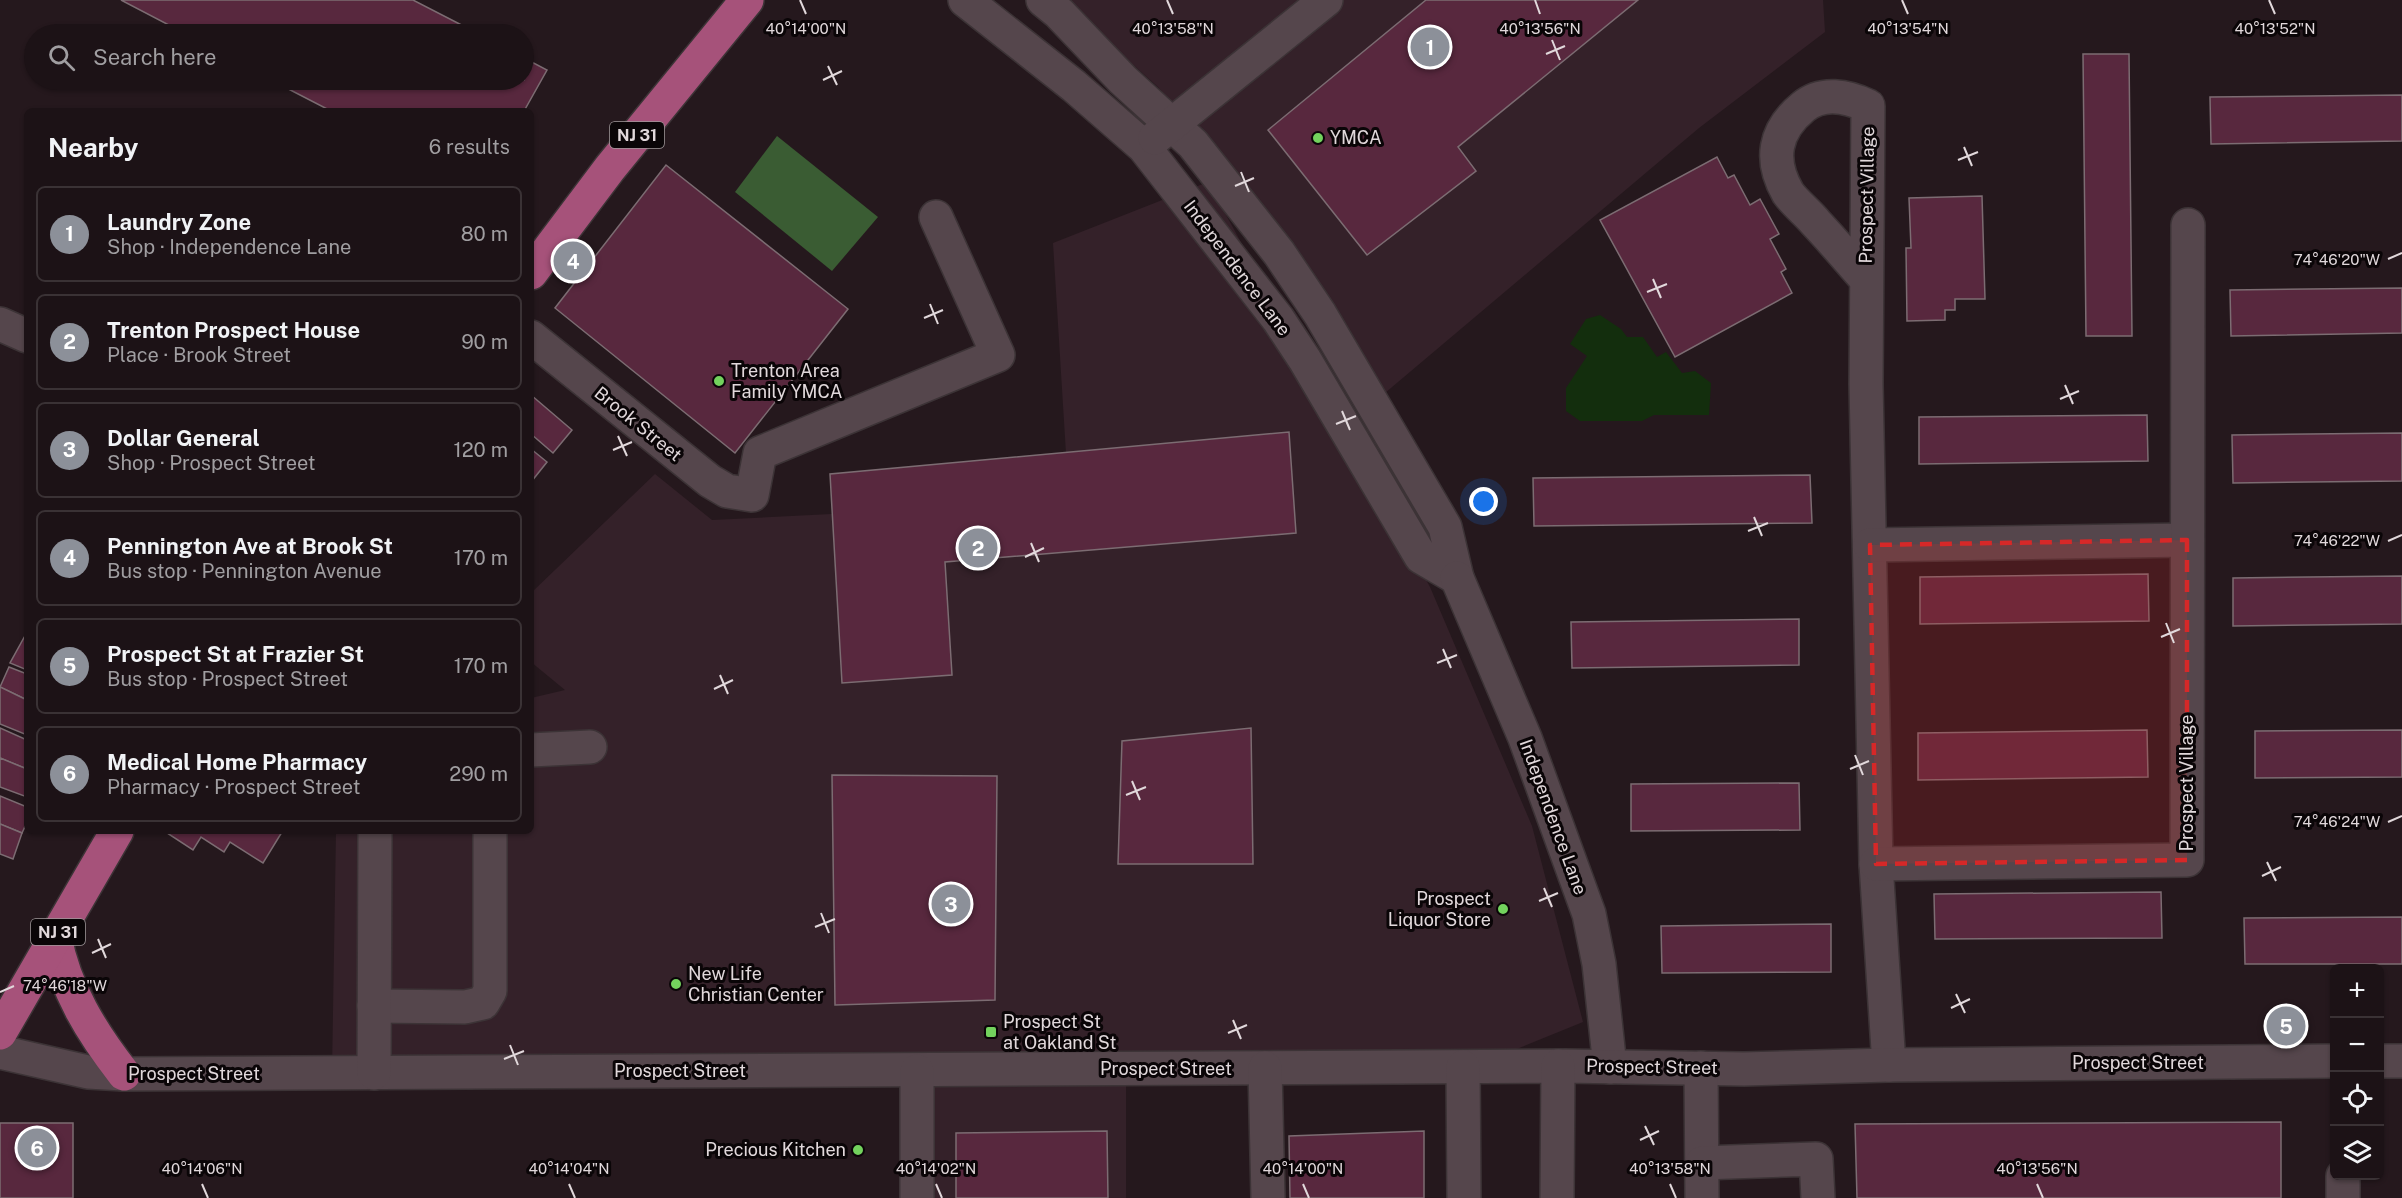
<!DOCTYPE html>
<html lang="en">
<head>
<meta charset="utf-8">
<style>
  body { margin:0; font-family:"Public Sans",sans-serif; background:#292023; color:#f1f3f6 }
  .controls { position:absolute; right:18px; bottom:18px; display:grid; overflow:hidden; border-radius:9px; box-shadow:0 2px 4px #0004 }
  .controls button { width:54px; height:54px; display:grid; place-items:center; padding:0; border:0; border-bottom:2px solid #3a3235; background:#1c1216; color:#f1f3f6; font:30px sans-serif }
  .you { position:absolute; left:1484px; top:502px; width:21px; height:21px; margin:-15px; border:4px solid #fff; border-radius:50%; background:#1a73e8; box-shadow:0 0 0 9px #1a73e833 }
  .badge { display:grid; place-items:center; width:39px; height:39px; border-radius:50%; background:#8c9099; color:#fff; font-size:20px; font-weight:700 }
  .pin { position:absolute; translate:-50% -50%; border:3px solid #fff; box-shadow:0 2px 6px #0006 }
  .list { margin:0; padding:0; list-style:none }
  h2 { display:flex; justify-content:space-between; align-items:center; height:78px; margin:0; padding:0 24px; font-size:26px }
  h2 small { font-size:20px; font-weight:400; color:#a09ea1 }
  .list li { display:grid; grid-template-columns:39px 1fr auto; gap:18px; align-items:center; box-sizing:border-box; height:96px; margin:0 12px 12px; padding:0 12px; border:2px solid #3a3235; border-radius:9px }
  .list b { display:block; font-size:22px; white-space:nowrap }
  .list p { margin:0; font-size:20px; white-space:nowrap; color:#a09ea1 }
  .list em { font-size:20px; font-style:normal; color:#a09ea1 }
  .icon { flex:none; width:33px; height:33px; fill:none; stroke:currentColor; stroke-width:2; stroke-linecap:round; stroke-linejoin:round }
  .map { position:relative; flex:none; width:2402px; height:1198px; overflow:hidden }
  .search { position:absolute; background:#1c1216; box-shadow:0 2px 4px #0004; left:24px; top:24px; width:510px; height:66px; display:flex; align-items:center; gap:15px; box-sizing:border-box; padding:0 21px; border-radius:33px; color:#a09ea1; font-size:22px }
  .panel { position:absolute; background:#1c1216; box-shadow:0 2px 4px #0004; left:24px; top:108px; width:510px; height:726px; border-radius:9px }
  .map>svg:first-child { display:block }
  .built { fill:#342129 }
  .green { fill:#132e0d }
  .water { fill:#3a5c33 }
  .building { fill:#58283e; stroke:#7c6c72; stroke-width:1.5 }
  .lines { fill:none; stroke-linecap:round; stroke-linejoin:round }
  .minor-casing { stroke:#3c3336; stroke-width:36 }
  .major-casing { stroke:#3c3336; stroke-width:36 }
  .minor { stroke:#55464c; stroke-width:33 }
  .major { stroke:#a6527a; stroke-width:33 }
  .marked { fill:#d62828; fill-opacity:0.2; stroke:#d62828; stroke-width:4.5; stroke-dasharray:12 8; stroke-linejoin:round }
  .ticks { fill:none; stroke:#e1d8db; stroke-width:2 }
  .poi-dot { fill:#73d25d; stroke:#0a0507; stroke-width:2 }
  .labels { text-anchor:middle; stroke-width:6; stroke-linejoin:round; paint-order:stroke }
  .shield { fill:#0a0507; stroke:#a0999b; stroke-width:1.5 }
  .shield-label { font-size:16px; font-weight:bold; fill:#e1d8db }
  .poi-label { font-size:18px; fill:#e1d8db; stroke:#0a0507; text-anchor:start }
  .street-label { font-size:18px; fill:#e1d8db; stroke:#0a0507 }
  .ticks-label { font-size:15px; text-anchor:middle; fill:#e1d8db; stroke:#0a0507; stroke-width:6; stroke-linejoin:round; paint-order:stroke }
</style>
</head>
<body>
<div class="map">
<svg width="2402" height="1198" viewBox="0 0 2402 1198">
  <rect width="100%" height="100%" fill="#25181d"/>
  <g class="built">
    <path d="M1060 0H1823L1825 32 1699 128 1385 393 1310 275 1158 87Z"/>
    <path d="M1208 182 1430 587 1532 826 1583 1022 1463 1071 1126 1077V1198H917V1066L332 1072 336 831H531V698L565 690 531 662V593L655 474 712 520 1069 502 1053 243Z"/>
  </g>
  <path class="green" d="M1600 315 1621 329 1627 337H1643L1657 357 1666 352 1682 373 1695 371 1711 383 1709 415H1654L1642 421H1580L1566 411V388L1587 356 1570 344 1586 319Z"/>
  <path class="water" d="M777 136 878 217 832 271 735 192Z"/>
  <g class="building">
    <path d="M121 0H413L479 34H186Z"/>
    <path d="M1426 0H1638L1458 147 1476 171 1367 255 1268 130Z"/>
    <path d="M2083 54H2129L2132 336H2086Z"/>
    <path d="M524 58 547 70 524 111H331L271 80H524Z"/>
    <path d="M2402 95V141L2211 144 2210 97Z"/>
    <path d="M1717 157 1728 178 1734 175 1750 205 1760 199 1779 234 1770 239 1786 269 1781 272 1792 293 1675 357 1600 220Z"/>
    <path d="M666 165 848 309 735 453 555 308Z"/>
    <path d="M1982 196 1985 299H1955V310H1945V320L1907 321 1906 248H1911L1909 198Z"/>
    <path d="M2402 288V333L2231 336 2230 290Z"/>
    <path d="M531 395 572 430 553 453 531 434Z"/>
    <path d="M2147 415 2148 461 1919 464V417Z"/>
    <path d="M1289 432 1296 533 945 562 952 675 842 683 830 474Z"/>
    <path d="M2402 433V481L2233 483 2232 435Z"/>
    <path d="M531 449 547 462 531 482Z"/>
    <path d="M1810 475 1812 523 1534 526 1533 478Z"/>
    <path d="M2148 574 2149 621 1920 624V577Z"/>
    <path d="M2402 576V624L2233 626V578Z"/>
    <path d="M1799 619V665L1572 668 1571 622Z"/>
    <path d="M26 634H27V670L10 663Z"/>
    <path d="M9 667 27 674V700L0 687Z"/>
    <path d="M0 687 27 700V735L0 724Z"/>
    <path d="M0 728 27 740V769L0 758Z"/>
    <path d="M1251 728 1253 864H1118L1122 741Z"/>
    <path d="M2147 730 2148 777 1918 780V733Z"/>
    <path d="M2402 730V777L2255 778V731Z"/>
    <path d="M0 758 27 769V797L0 787Z"/>
    <path d="M832 775 997 776 995 1000 835 1005Z"/>
    <path d="M1799 783 1800 830 1631 831V784Z"/>
    <path d="M0 796 27 807V822L22 833 0 824Z"/>
    <path d="M0 824 22 833 13 859 0 854Z"/>
    <path d="M164 831H280L282 832 263 863 230 842 224 852 201 837 193 850Z"/>
    <path d="M2161 892 2162 938 1935 939 1934 894Z"/>
    <path d="M2402 917V964H2245L2244 918Z"/>
    <path d="M1831 924V972L1662 973 1661 926Z"/>
    <path d="M2281 1122V1198H1857L1855 1124Z"/>
    <rect x="0" y="1123" width="73" height="75"/>
    <path d="M1107 1131 1108 1198H956V1133Z"/>
    <path d="M1424 1131V1198H1290L1289 1136Z"/>
  </g>
  <g class="lines">
    <g class="minor-casing">
      <g id="minor">
        <path d="M965 0 1074 86 1144 147 1278 319 1305 360 1421 557 1457 578 1445 527 1320 314 1279 253 1193 144 1123 80 1059 13 1043 0"/>
        <path d="M1155 138 1326 0"/>
        <path d="M1865 278C1849 260 1833 241 1816 223 1808 213 1795 203 1788 193 1769 160 1774 131 1803 107 1822 91 1847 96 1868 106L1866 384 1876 864 1889 1065"/>
        <path d="M0 324 27 336"/>
        <path d="M531 337 710 481 727 491 752 495 760 453 998 355 936 217"/>
        <path d="M1870 545 2187 540"/>
        <path d="M1457 578 1525 738 1589 914 1599 964 1610 1067"/>
        <path d="M531 750 590 747"/>
        <path d="M1876 864 2187 860 2188 225"/>
        <path d="M374 1006 465 1007 483 1003 490 991V831"/>
        <path d="M0 1052 88 1072 124 1074 1565 1066 1744 1069 1889 1065 2334 1061"/>
        <path d="M2380 1061H2402"/>
        <path d="M1463 1067 1464 1198"/>
        <path d="M1265 1068 1268 1198"/>
        <path d="M1701 1068 1702 1198"/>
        <path d="M917 1071V1198"/>
        <path d="M374 1073 375 831"/>
        <path d="M1702 1163 1816 1159 1818 1198"/>
        <path d="M1557 1198 1558 1066"/>
        <path d="M2343 1198V1176"/>
      </g>
    </g>
    <g class="major-casing">
      <g id="major">
        <path d="M531 273 610 168 747 0"/>
        <path d="M55 937C65 990 92 1033 124 1074"/>
        <path d="M0 1033 117 831"/>
      </g>
    </g>
    <use href="#minor" class="minor"/>
    <use href="#major" class="major"/>
  </g>
  <path class="marked" d="M2187 540V860L1876 864 1870 545Z"/>
  <path class="ticks" d="M800 0 806 14M1167 0 1173 14M1535 0 1540 14M1902 0 1908 14M2269 0 2275 14M1552 40 1560 60M1546 54 1565 46M828 66 837 85M823 80 842 71M1964 147 1972 166M1958 160 1978 152M1241 172 1249 192M1235 186 1254 178M2388 259 2402 253M1653 279 1661 298M1647 292 1667 284M930 304 938 324M924 318 943 310M2065 385 2073 404M2060 399 2079 391M1342 411 1350 430M1336 424 1356 416M618 436 627 456M613 450 632 442M1754 517 1762 536M1748 531 1768 523M2388 541 2402 535M1031 543 1039 562M1025 557 1044 548M2166 623 2174 643M2161 637 2180 629M1443 649 1451 668M1437 663 1457 655M720 675 728 694M714 689 733 680M1855 755 1863 775M1850 769 1869 761M1132 781 1140 800M1126 795 1146 787M2388 822 2402 816M2267 862 2276 881M2262 876 2281 867M1544 888 1552 907M1539 901 1558 893M821 913 829 933M815 927 835 919M98 939 106 958M92 953 111 944M0 992 14 986M1956 994 1965 1013M1951 1008 1970 999M1233 1020 1241 1039M1228 1033 1247 1025M510 1045 518 1065M504 1059 524 1051M1645 1126 1654 1145M1640 1140 1659 1131M202 1184 208 1198M569 1184 575 1198M936 1184 942 1198M1303 1184 1309 1198M1670 1184 1676 1198M2037 1184 2043 1198"/>
  <g class="poi-dot">
    <circle cx="1318" cy="138" r="6"/>
    <circle cx="719" cy="381" r="6"/>
    <circle cx="1503" cy="909" r="6"/>
    <circle cx="676" cy="984" r="6"/>
    <rect x="985" y="1026" width="12" height="12" rx="3"/>
    <circle cx="858" cy="1150" r="6"/>
  </g>
  <g class="labels">
    <g class="shield">
      <rect x="610" y="122" width="54" height="26" rx="4.5"/>
      <rect x="31" y="919" width="54" height="26" rx="4.5"/>
    </g>
    <g class="shield-label">
      <text x="637" y="141">NJ 31</text>
      <text x="58" y="938">NJ 31</text>
    </g>
    <g class="poi-label">
      <text x="1330" y="144">YMCA</text>
      <text x="731" y="377">Trenton Area<tspan x="731" dy="21">Family YMCA</tspan></text>
      <text x="1491" y="905" text-anchor="end">Prospect<tspan x="1491" dy="21">Liquor Store</tspan></text>
      <text x="688" y="980">New Life<tspan x="688" dy="21">Christian Center</tspan></text>
      <text x="1003" y="1028">Prospect St<tspan x="1003" dy="21">at Oakland St</tspan></text>
      <text x="846" y="1156" text-anchor="end">Precious Kitchen</text>
    </g>
    <g class="street-label">
      <text transform="translate(1867 195) rotate(-89)" y="6">Prospect Village</text>
      <text transform="translate(1237 268) rotate(53)" y="6">Independence Lane</text>
      <text transform="translate(638 424) rotate(39)" y="6">Brook Street</text>
      <text transform="translate(2187 783) rotate(-90)" y="6">Prospect Village</text>
      <text transform="translate(1553 817) rotate(70)" y="6">Independence Lane</text>
      <text x="2138" y="1069">Prospect Street</text>
      <text transform="translate(1652 1067) rotate(1)" y="6">Prospect Street</text>
      <text x="1166" y="1075">Prospect Street</text>
      <text x="680" y="1077">Prospect Street</text>
      <text x="194" y="1080">Prospect Street</text>
    </g>
  </g>
  <g class="ticks-label">
    <text x="806" y="34">40°14'00"N</text>
    <text x="1173" y="34">40°13'58"N</text>
    <text x="1540" y="34">40°13'56"N</text>
    <text x="1908" y="34">40°13'54"N</text>
    <text x="2275" y="34">40°13'52"N</text>
    <text x="2337" y="265">74°46'20"W</text>
    <text x="2337" y="546">74°46'22"W</text>
    <text x="2337" y="827">74°46'24"W</text>
    <text x="65" y="991">74°46'18"W</text>
    <text x="202" y="1174">40°14'06"N</text>
    <text x="569" y="1174">40°14'04"N</text>
    <text x="936" y="1174">40°14'02"N</text>
    <text x="1303" y="1174">40°14'00"N</text>
    <text x="1670" y="1174">40°13'58"N</text>
    <text x="2037" y="1174">40°13'56"N</text>
  </g>
</svg>
<div class="controls">
<button>+</button>
<button>−</button>
<button><svg class="icon" aria-label="locate" viewBox="0 0 24 24"><circle cx="12" cy="12" r="6"/><path d="M12 2v4M12 18v4M2 12h4M18 12h4"/></svg></button>
<button><svg class="icon" aria-label="layers" viewBox="0 0 24 24"><path d="M12 4l9 5-9 5-9-5zM3 14l9 5 9-5"/></svg></button>
</div>
<div class="you"></div>
<div class="pin badge" style="left:1430px;top:47px">1</div>
<div class="pin badge" style="left:978px;top:548px">2</div>
<div class="pin badge" style="left:951px;top:904px">3</div>
<div class="pin badge" style="left:573px;top:261px">4</div>
<div class="pin badge" style="left:2286px;top:1026px">5</div>
<div class="pin badge" style="left:37px;top:1148px">6</div>
<div class="search"><svg class="icon" aria-label="search" viewBox="0 0 24 24"><circle cx="10" cy="10" r="6"/><path d="M15 15l6 6"/></svg>Search here</div>
<section class="panel">
<h2>Nearby<small>6 results</small></h2>
<ul class="list">
<li><span class="badge">1</span><div><b>Laundry Zone</b><p>Shop · Independence Lane</p></div><em>80 m</em></li>
<li><span class="badge">2</span><div><b>Trenton Prospect House</b><p>Place · Brook Street</p></div><em>90 m</em></li>
<li><span class="badge">3</span><div><b>Dollar General</b><p>Shop · Prospect Street</p></div><em>120 m</em></li>
<li><span class="badge">4</span><div><b>Pennington Ave at Brook St</b><p>Bus stop · Pennington Avenue</p></div><em>170 m</em></li>
<li><span class="badge">5</span><div><b>Prospect St at Frazier St</b><p>Bus stop · Prospect Street</p></div><em>170 m</em></li>
<li><span class="badge">6</span><div><b>Medical Home Pharmacy</b><p>Pharmacy · Prospect Street</p></div><em>290 m</em></li>
</ul>
</section>
</div>
</body>
</html>
